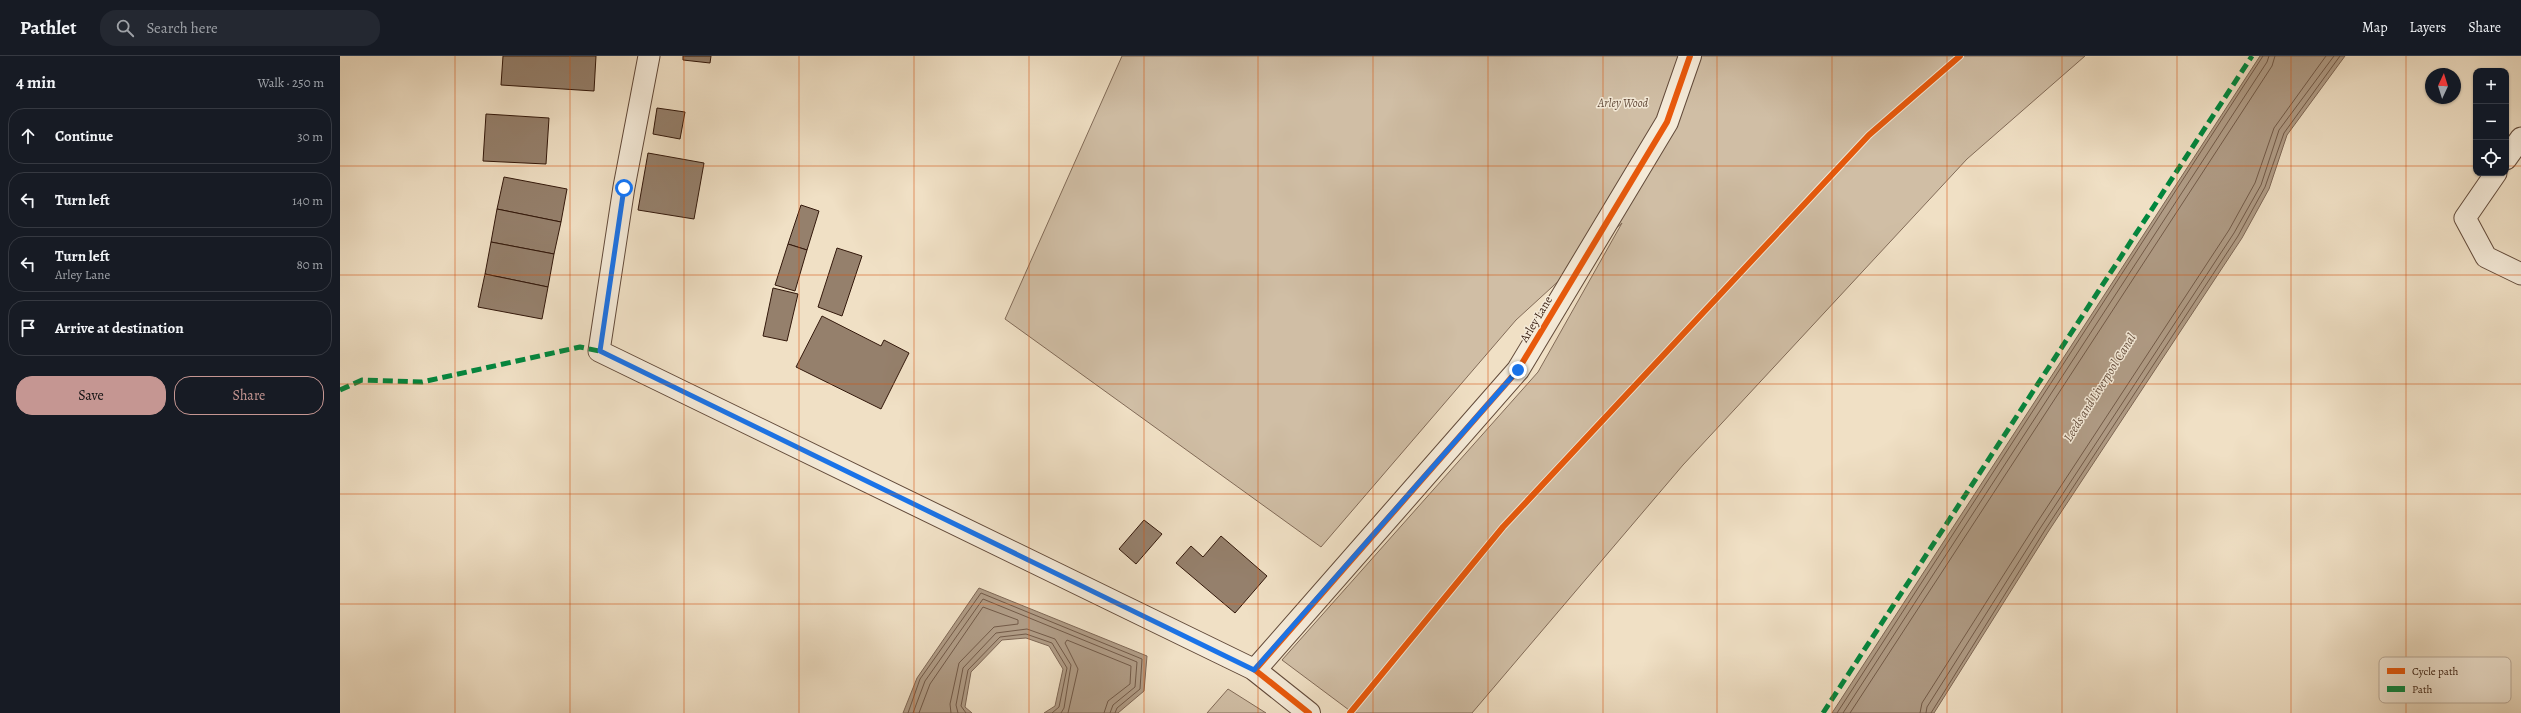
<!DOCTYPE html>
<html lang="en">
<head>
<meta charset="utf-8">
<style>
  body { margin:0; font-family:Alegreya,serif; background:#242831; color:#f1f3f6 }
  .controls { position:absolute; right:12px; top:12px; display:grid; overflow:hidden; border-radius:8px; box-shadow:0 1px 3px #0004 }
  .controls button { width:36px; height:36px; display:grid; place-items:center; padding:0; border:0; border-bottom:1px solid #363941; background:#171b24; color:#f1f3f6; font:20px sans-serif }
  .compass { position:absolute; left:2085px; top:12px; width:36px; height:36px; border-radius:50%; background:#171b24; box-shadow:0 1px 3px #0004; rotate:4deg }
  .stop { position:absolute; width:12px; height:12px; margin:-9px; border:3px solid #1a73e8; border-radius:50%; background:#fff }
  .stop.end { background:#1a73e8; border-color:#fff; box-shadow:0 1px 4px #0008 }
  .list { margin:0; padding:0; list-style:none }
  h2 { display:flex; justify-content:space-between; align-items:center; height:52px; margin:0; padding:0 16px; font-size:17px }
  h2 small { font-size:13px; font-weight:400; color:#9ea1a6 }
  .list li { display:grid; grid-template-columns:26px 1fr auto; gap:12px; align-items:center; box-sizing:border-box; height:56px; margin:0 8px 8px; padding:0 8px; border:1px solid #363941; border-radius:16px }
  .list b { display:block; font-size:15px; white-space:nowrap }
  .list p { margin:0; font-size:13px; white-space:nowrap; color:#9ea1a6 }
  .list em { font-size:13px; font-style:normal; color:#9ea1a6 }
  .actions { display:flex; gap:8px; padding:12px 16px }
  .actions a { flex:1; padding:9px 0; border:1px solid #c59692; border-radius:16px; text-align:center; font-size:14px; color:#c59692 }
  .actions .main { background:#c59692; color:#111 }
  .icon { flex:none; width:22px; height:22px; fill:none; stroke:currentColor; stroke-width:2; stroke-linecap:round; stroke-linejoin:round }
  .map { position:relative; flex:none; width:2181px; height:657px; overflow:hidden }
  header { display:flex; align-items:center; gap:24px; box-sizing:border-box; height:56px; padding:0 20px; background:#171b24; border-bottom:1px solid #363941 }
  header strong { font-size:19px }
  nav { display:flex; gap:22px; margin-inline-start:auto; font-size:14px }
  .search { width:280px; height:36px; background:#242831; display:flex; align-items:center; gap:10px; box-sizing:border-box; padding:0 14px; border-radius:16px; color:#9ea1a6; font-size:15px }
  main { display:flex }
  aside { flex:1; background:#171b24 }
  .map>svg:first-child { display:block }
  .green { fill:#d0bea5; stroke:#826b58 }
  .water { fill:#b09c86; stroke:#7e6755 }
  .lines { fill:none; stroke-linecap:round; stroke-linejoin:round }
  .shore { stroke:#725a48; stroke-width:1 }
  .building { fill:#95806c; stroke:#33180b }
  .service-casing { stroke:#624a3a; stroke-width:23 }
  .minor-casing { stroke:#624a3a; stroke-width:24 }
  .service { stroke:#f5ebd9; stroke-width:21 }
  .minor { stroke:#f5ebd9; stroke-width:22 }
  .quiet { stroke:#00873e; stroke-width:5; stroke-dasharray:10 5; stroke-linecap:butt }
  .cycleway-casing { stroke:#f5ebd9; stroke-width:8 }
  .cycleway { stroke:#e8590c; stroke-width:6 }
  .route { stroke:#1a73e8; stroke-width:5 }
  .grid { fill:none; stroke:#d6520c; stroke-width:1; stroke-opacity:0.55 }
  .labels { text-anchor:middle; stroke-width:3; stroke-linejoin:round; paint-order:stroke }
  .park-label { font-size:12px; font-style:italic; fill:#624a39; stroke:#f5ebd9 }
  .street-label { font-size:12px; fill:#33180b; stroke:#f5ebd9 }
  .water-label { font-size:13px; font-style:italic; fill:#654d3c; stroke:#f5ebd9 }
  .key { fill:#f5ebd9; stroke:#bbac9b; stroke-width:1 }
  .key-label { font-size:11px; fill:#33180b }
</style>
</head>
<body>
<header>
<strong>Pathlet</strong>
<div class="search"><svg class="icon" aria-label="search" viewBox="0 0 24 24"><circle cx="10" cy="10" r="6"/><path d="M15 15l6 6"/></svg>Search here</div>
<nav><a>Map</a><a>Layers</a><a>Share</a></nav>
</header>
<main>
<aside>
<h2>4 min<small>Walk · 250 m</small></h2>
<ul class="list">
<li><svg class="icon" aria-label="ahead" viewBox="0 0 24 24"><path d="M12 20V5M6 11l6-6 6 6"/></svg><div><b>Continue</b></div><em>30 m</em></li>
<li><svg class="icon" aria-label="left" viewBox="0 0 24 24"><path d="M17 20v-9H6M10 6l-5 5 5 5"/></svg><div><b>Turn left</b></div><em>140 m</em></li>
<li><svg class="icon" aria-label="left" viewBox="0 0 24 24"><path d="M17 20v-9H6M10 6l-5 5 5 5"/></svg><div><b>Turn left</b><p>Arley Lane</p></div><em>80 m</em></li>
<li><svg class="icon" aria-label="arrive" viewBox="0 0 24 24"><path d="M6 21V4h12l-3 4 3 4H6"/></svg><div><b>Arrive at destination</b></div></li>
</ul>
<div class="actions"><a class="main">Save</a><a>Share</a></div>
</aside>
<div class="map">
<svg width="2181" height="657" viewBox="0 0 2181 657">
  <rect width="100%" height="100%" fill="#f0e0c5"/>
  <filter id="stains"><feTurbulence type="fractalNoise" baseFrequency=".005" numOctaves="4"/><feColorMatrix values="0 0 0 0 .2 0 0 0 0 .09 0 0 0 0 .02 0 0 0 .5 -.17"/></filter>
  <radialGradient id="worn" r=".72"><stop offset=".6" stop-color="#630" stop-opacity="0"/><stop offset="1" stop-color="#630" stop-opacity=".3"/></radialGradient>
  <g class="green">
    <path d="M782 0H1745L1627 103 1343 409 1132 657H1013L942 604 1198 316 1282 167 1176 264 981 491 665 263Z"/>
    <path d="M888 633 926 657H867Z"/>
  </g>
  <g class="water">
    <path d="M1920 0H2005L1947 79 1929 133 1902 182 1708 476 1594 657H1492Z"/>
    <path d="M639 532 807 600 804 635 778 657H704L715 650 723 613 709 590 686 582 662 584 631 616 625 651 632 657H563L577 622Z"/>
  </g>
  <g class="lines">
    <g class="shore">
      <path d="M568 657 580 623 641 537 802 603 800 633 777 652 775 657"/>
      <path d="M573 657 585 625 643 543 797 606 795 631 773 649 770 657"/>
      <path d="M579 657 590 628 643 551 678 564V568L654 571 619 607 610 648 611 657"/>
      <path d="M618 657 616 649 623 612 656 577 687 573 715 583 731 609 724 652 721 657"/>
      <path d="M626 657 621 650 628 614 660 581 686 578 712 587 727 612 719 651 712 657"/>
      <path d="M728 657 738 613 725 587 727 584 791 610 790 628 768 645 764 657"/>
      <path d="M1497 657 1923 0"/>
      <path d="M1503 657 1927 6 1929 0"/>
      <path d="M1510 657 1932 10 1935 0"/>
      <path d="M1580 657 1582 647 1696 468 1889 174 1915 127 1934 72 1986 0"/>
      <path d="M1586 657 1587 651 1701 471 1894 177 1921 129 1939 74 1994 0"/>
      <path d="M1591 657 1705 474 1898 180 1925 131 1944 77 2000 0"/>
    </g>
  </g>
  <g class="building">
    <path d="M163 0H256L254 35 161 29Z"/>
    <path d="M343 0H371L370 7 343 4Z"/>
    <path d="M317 52 345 56 340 83 313 78Z"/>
    <path d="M146 58 209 62 206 108 143 105Z"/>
    <path d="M308 97 364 107 354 163 298 154Z"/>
    <path d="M164 121 227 133 221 166 157 153Z"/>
    <path d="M461 149 479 155 467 194 448 188Z"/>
    <path d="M157 153 221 166 214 198 151 186Z"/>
    <path d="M151 186 214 198 208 231 145 218Z"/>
    <path d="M448 188 467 194 455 235 435 229Z"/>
    <path d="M497 192 522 200 502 260 478 251Z"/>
    <path d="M145 218 208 231 202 263 138 251Z"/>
    <path d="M433 232 458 238 447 285 423 280Z"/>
    <path d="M482 260 541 290 544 284 569 297 541 353 456 311Z"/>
    <path d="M804 464 822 478 796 508 779 493Z"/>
    <path d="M881 480 927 520 895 557 836 507 851 490 863 501Z"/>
  </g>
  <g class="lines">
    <g class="service-casing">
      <g id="service">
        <path d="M309 0 284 131 259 295 915 614"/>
        <path d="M2166 103 2181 82"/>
        <path d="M2156 117 2125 162 2146 201 2181 218"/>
      </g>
    </g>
    <g class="minor-casing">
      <path id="minor" d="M969 657 915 614 1178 314 1327 66 1350 0"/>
    </g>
    <use href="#service" class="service"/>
    <use href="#minor" class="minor"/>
    <g class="quiet">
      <path d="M0 334 22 324 82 326 240 291 259 295"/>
      <path d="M1483 657 1912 0"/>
    </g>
    <g class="cycleway-casing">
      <g id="cycleway">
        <path d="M969 657 915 614 1178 314 1327 66 1350 0"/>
        <path d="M1010 657 1163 471 1529 79 1620 0"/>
      </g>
    </g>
    <use href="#cycleway" class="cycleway"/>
  </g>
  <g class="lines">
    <path class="route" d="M284 132 260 295 914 614 1178 314"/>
  </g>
  <path class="grid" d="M115 0V657M230 0V657M344 0V657M459 0V657M574 0V657M689 0V657M804 0V657M918 0V657M1033 0V657M1148 0V657M1263 0V657M1377 0V657M1492 0V657M1607 0V657M1722 0V657M1837 0V657M1951 0V657M2066 0V657M0 110H2136M2166 110H2181M0 219H2181M0 328H2181M0 438H2181M0 548H2181"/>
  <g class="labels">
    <g class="park-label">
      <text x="1283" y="51">Arley Wood</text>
    </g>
    <g class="street-label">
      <text transform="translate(1196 263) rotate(-59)" y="4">Arley Lane</text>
    </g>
    <g class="water-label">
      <text transform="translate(1759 331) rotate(-58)" y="5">Leeds and Liverpool Canal</text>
    </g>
  </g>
  <rect x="2039" y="601" width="132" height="46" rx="6" class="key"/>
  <rect x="2047" y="612" width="18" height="6" fill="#e8590c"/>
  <rect x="2047" y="630" width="18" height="6" fill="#00873e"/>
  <g class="key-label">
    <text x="2072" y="619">Cycle path</text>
    <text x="2072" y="637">Path</text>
  </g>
  <rect width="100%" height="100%" filter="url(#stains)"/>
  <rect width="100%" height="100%" fill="url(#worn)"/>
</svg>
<div class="controls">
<button>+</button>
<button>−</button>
<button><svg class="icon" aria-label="locate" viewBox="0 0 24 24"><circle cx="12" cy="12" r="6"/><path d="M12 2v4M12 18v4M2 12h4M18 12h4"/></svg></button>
</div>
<svg class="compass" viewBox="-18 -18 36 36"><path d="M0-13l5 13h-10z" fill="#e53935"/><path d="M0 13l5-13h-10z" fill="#9ea1a6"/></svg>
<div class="stop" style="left:284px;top:132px"></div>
<div class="stop end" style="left:1178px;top:314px"></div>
</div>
</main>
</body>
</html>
